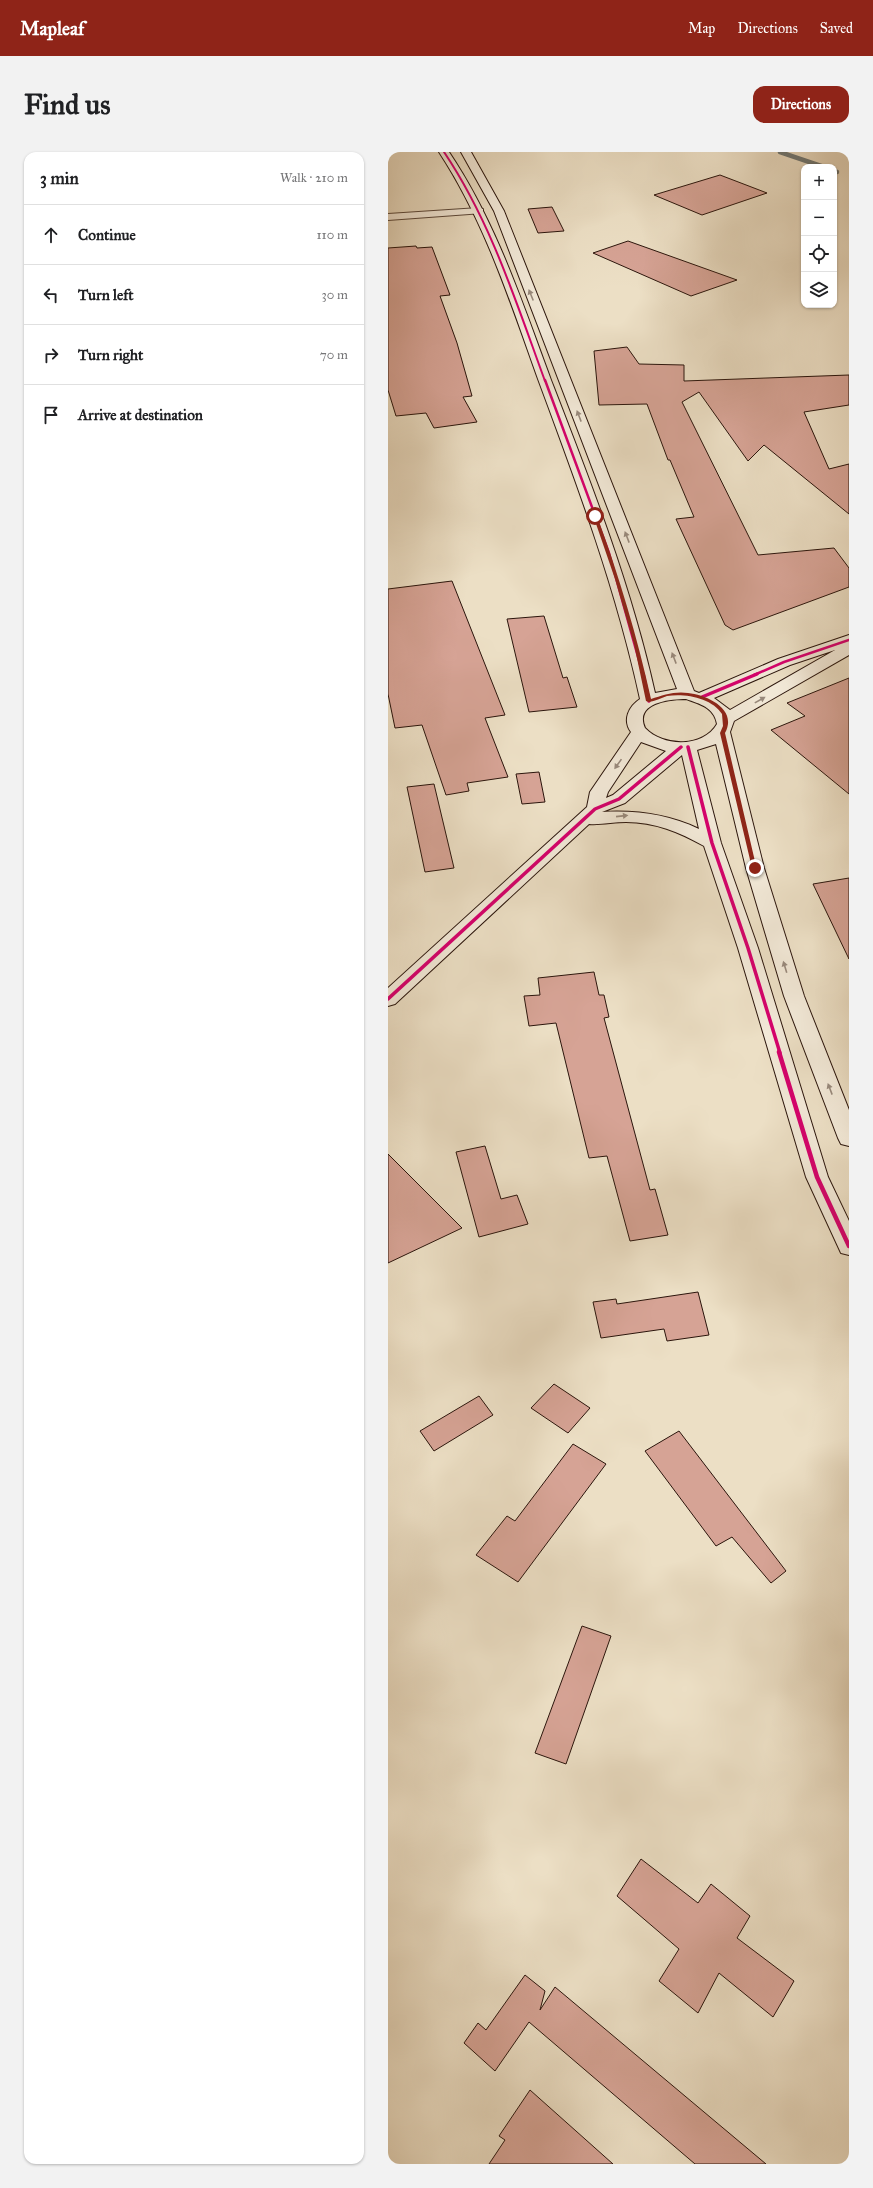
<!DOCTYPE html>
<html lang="en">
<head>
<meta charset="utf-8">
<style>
  body { margin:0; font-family:"IM FELL Great Primer",serif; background:#f2f2f2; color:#202124 }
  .controls { position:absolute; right:12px; top:12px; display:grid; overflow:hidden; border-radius:8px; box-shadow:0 1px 3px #0004 }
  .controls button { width:36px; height:36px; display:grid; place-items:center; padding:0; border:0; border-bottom:1px solid #e0e0e0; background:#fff; color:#202124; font:20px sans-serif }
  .stop { position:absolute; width:12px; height:12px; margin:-9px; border:3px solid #8f2418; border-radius:50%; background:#fff }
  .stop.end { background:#8f2418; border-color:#fff; box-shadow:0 1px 4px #0008 }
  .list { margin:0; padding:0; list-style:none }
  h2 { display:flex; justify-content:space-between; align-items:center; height:52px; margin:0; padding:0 16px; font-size:17px }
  h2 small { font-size:13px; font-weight:400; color:#757577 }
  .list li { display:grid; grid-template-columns:26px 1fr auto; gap:12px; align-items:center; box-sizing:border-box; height:60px; padding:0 16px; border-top:1px solid #e0e0e0 }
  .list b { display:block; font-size:15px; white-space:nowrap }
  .list em { font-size:13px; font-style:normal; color:#757577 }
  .icon { flex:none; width:22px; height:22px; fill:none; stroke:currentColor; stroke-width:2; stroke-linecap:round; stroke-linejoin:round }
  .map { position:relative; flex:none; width:461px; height:2012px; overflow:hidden; border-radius:12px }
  header { display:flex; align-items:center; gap:24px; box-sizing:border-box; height:56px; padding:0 20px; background:#8f2418; color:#fff }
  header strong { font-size:19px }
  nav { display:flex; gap:22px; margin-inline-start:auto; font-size:14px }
  .intro { display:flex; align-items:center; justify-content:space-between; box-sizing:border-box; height:96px; padding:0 24px }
  h1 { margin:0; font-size:28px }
  .button { padding:10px 18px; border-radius:12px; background:#8f2418; color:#fff; font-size:14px; font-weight:700 }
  main { display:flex; gap:24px; padding:0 24px }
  aside { flex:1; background:#fff; border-radius:12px; box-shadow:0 1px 3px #0004 }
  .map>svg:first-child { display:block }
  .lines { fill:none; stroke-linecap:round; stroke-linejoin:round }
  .stream { stroke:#6f7876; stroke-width:4.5 }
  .building { fill:#d6a395; stroke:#2b150c }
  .street-casing { stroke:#5b483a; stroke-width:2 }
  .secondary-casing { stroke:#2b150c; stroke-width:2 }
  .street { fill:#f3ead9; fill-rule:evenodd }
  .secondary { fill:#f3ead9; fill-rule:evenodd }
  .cycleway-far3-casing { stroke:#f3ead9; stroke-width:3.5 }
  .cycleway-far2-casing { stroke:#f3ead9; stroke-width:4 }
  .cycleway-far1-casing { stroke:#f3ead9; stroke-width:5.5 }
  .cycleway-casing { stroke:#f3ead9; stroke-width:7 }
  .cycleway-far3 { stroke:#d6006c; stroke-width:2 }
  .cycleway-far2 { stroke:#d6006c; stroke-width:2.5 }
  .cycleway-far1 { stroke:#d6006c; stroke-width:3.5 }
  .cycleway { stroke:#d6006c; stroke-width:4.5 }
  .oneway { fill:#998a7d }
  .route { fill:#8f2418 }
</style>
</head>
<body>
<header>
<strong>Mapleaf</strong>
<nav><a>Map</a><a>Directions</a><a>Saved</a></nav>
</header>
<div class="intro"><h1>Find us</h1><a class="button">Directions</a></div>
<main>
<aside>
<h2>3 min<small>Walk · 210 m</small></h2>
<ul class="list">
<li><svg class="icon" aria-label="ahead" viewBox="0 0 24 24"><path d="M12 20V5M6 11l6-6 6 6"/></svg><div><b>Continue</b></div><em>110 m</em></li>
<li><svg class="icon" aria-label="left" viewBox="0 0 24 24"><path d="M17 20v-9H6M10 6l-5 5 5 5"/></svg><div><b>Turn left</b></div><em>30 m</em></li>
<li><svg class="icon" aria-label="right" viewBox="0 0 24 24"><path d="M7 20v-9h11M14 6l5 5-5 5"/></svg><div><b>Turn right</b></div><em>70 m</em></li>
<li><svg class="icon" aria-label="arrive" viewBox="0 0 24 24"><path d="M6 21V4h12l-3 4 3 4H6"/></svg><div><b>Arrive at destination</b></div></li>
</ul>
</aside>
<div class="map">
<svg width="461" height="2012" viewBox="0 0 461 2012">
  <rect width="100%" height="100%" fill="#ecdfc5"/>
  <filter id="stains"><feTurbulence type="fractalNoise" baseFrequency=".005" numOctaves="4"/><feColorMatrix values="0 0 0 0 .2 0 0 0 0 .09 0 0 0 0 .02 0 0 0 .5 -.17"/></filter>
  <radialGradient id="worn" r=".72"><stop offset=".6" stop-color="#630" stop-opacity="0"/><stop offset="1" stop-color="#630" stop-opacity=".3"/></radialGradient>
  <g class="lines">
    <g class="stream">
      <path d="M392 0 436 15"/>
      <path d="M446 19 449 20"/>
    </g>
  </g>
  <g class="building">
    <path d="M332 23 379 41 314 63 266 43Z"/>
    <path d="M164 55 176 79 150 81 140 57Z"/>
    <path d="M240 89 349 128 303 144 205 101Z"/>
    <path d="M28 94 29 96 44 95 62 143 52 144 69 191 84 244 75 245 89 270 46 276 38 261 8 264 0 238V96Z"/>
    <path d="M239 195 251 212 296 213V229L461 223V253L416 260 441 317 461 312V362L376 293 360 309 311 240 294 250 370 403 446 396 461 416V435L345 478 337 473 288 367 306 365 282 308H280L259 252 211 253 206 199Z"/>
    <path d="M64 429 117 563 97 566 120 625 79 631 81 639 58 643 34 573 7 576 0 542V437Z"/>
    <path d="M156 464 175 526 179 525 189 555 141 560 119 467Z"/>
    <path d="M461 526V642L383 578 417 564 399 551Z"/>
    <path d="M151 620 157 650 134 652 128 622Z"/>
    <path d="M46 632 66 716 37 720 19 635Z"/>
    <path d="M461 726V807L425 732Z"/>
    <path d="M206 820 211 843H216L221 865 216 866 262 1038 267 1037 280 1083 242 1089 219 1004 201 1006 168 871 141 874 136 844 152 843 150 826Z"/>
    <path d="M97 994 113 1047 129 1043 140 1072 91 1085 68 1000Z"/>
    <path d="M0 1002 74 1076 0 1111Z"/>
    <path d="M310 1140 321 1183 279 1189 276 1177 213 1186 205 1150 228 1147 229 1152Z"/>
    <path d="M166 1232 202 1256 180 1281 143 1256Z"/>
    <path d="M91 1244 105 1263 46 1299 32 1279Z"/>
    <path d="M291 1279 398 1419 383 1431 344 1385 328 1394 257 1299Z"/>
    <path d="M185 1292 218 1312 130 1430 88 1403 119 1364 127 1369Z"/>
    <path d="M194 1474 223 1484 178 1612 147 1601Z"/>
    <path d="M253 1707 310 1751 323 1732 362 1764 349 1786 406 1829 385 1865 331 1821 310 1861 271 1829 291 1797 229 1744Z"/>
    <path d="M137 1823 157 1839 152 1858 167 1835 378 2012H307L141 1870 107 1919 76 1891 90 1871 98 1878Z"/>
    <path d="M142 1938 225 2012H101L117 1988 111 1984Z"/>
  </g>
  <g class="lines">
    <g class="street-casing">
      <path id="street" d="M91 56 95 57V61L0 68V62Z"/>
    </g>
    <g class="secondary-casing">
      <path id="secondary" d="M51 0H61C108 70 134 150 163 228 203 331 243 433 267 541L289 537 106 59 73 0H83L116 59 306 539 311 541 390 507 461 483V503L346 569 342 580 376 716 416 844 461 958V994L453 992 450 986 396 844 358 716 328 592 309 598 333 691 370 796 440 1025 461 1069V1103L453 1101 418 1025 350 796 316 694C291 680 267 670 238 670 226 670 213 673 201 672L7 852 0 854V836L199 655 202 640 243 580C234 568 241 554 252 547 228 436 189 332 150 227 122 149 97 70 51 0ZM447 498 342 558 326 546 402 513ZM298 547C312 552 326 555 329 572 316 595 276 596 257 576 246 551 281 547 298 547ZM253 590 278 599 225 643 218 646 220 640ZM294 603 311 677C280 662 249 658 214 660L237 651Z"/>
    </g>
    <use href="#street" class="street"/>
    <use href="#secondary" class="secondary"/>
    <g class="cycleway-far3-casing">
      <path id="cycleway-far3" d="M56 0C103 70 128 150 157 229"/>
    </g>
    <g class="cycleway-far2-casing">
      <g id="cycleway-far2">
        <path d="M157 228 221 401 255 523"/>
        <path d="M366 523 396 510 461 488"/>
      </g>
    </g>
    <g class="cycleway-far1-casing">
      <g id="cycleway-far1">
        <path d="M255 522 261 549"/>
        <path d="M314 545 369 522"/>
        <path d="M300 595 324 691 360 796 392 901"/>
        <path d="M0 847 207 657 231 647 293 595"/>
      </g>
    </g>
    <g class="cycleway-casing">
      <path id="cycleway" d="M391 900 429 1025 461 1094"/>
    </g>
    <use href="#cycleway-far3" class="cycleway-far3"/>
    <use href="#cycleway-far2" class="cycleway-far2"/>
    <use href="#cycleway-far1" class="cycleway-far1"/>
    <use href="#cycleway" class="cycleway"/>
  </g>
  <defs><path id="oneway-solid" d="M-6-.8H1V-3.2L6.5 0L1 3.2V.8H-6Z"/></defs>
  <g class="oneway">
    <use href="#oneway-solid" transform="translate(143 143) rotate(-112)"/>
    <use href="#oneway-solid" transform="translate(191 264) rotate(-111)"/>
    <use href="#oneway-solid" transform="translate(239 385) rotate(-111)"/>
    <use href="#oneway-solid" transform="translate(286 506) rotate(-111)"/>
    <use href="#oneway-solid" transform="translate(372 548) rotate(-29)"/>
    <use href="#oneway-solid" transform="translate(230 612) rotate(125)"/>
    <use href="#oneway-solid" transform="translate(234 664) rotate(-6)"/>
    <use href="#oneway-solid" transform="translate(397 815) rotate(-107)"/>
    <use href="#oneway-solid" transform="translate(442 937) rotate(-111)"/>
  </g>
  <path class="route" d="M205 363 209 364C231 424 249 484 263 547 275 543 287 539 300 541 319 543 350 557 337 581L369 718 364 716 332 581 335 574 334 562C324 546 297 541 279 544 273 546 267 549 261 550L258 549 246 492 227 427Z"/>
  <rect width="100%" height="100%" filter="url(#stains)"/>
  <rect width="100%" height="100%" fill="url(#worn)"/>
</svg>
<div class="controls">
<button>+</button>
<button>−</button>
<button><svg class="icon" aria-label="locate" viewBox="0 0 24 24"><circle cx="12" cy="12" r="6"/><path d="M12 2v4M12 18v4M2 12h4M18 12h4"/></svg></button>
<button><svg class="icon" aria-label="layers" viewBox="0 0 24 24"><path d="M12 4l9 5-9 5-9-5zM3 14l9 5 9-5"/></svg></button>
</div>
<div class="stop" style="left:207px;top:364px"></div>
<div class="stop end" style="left:367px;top:716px"></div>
</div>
</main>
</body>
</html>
